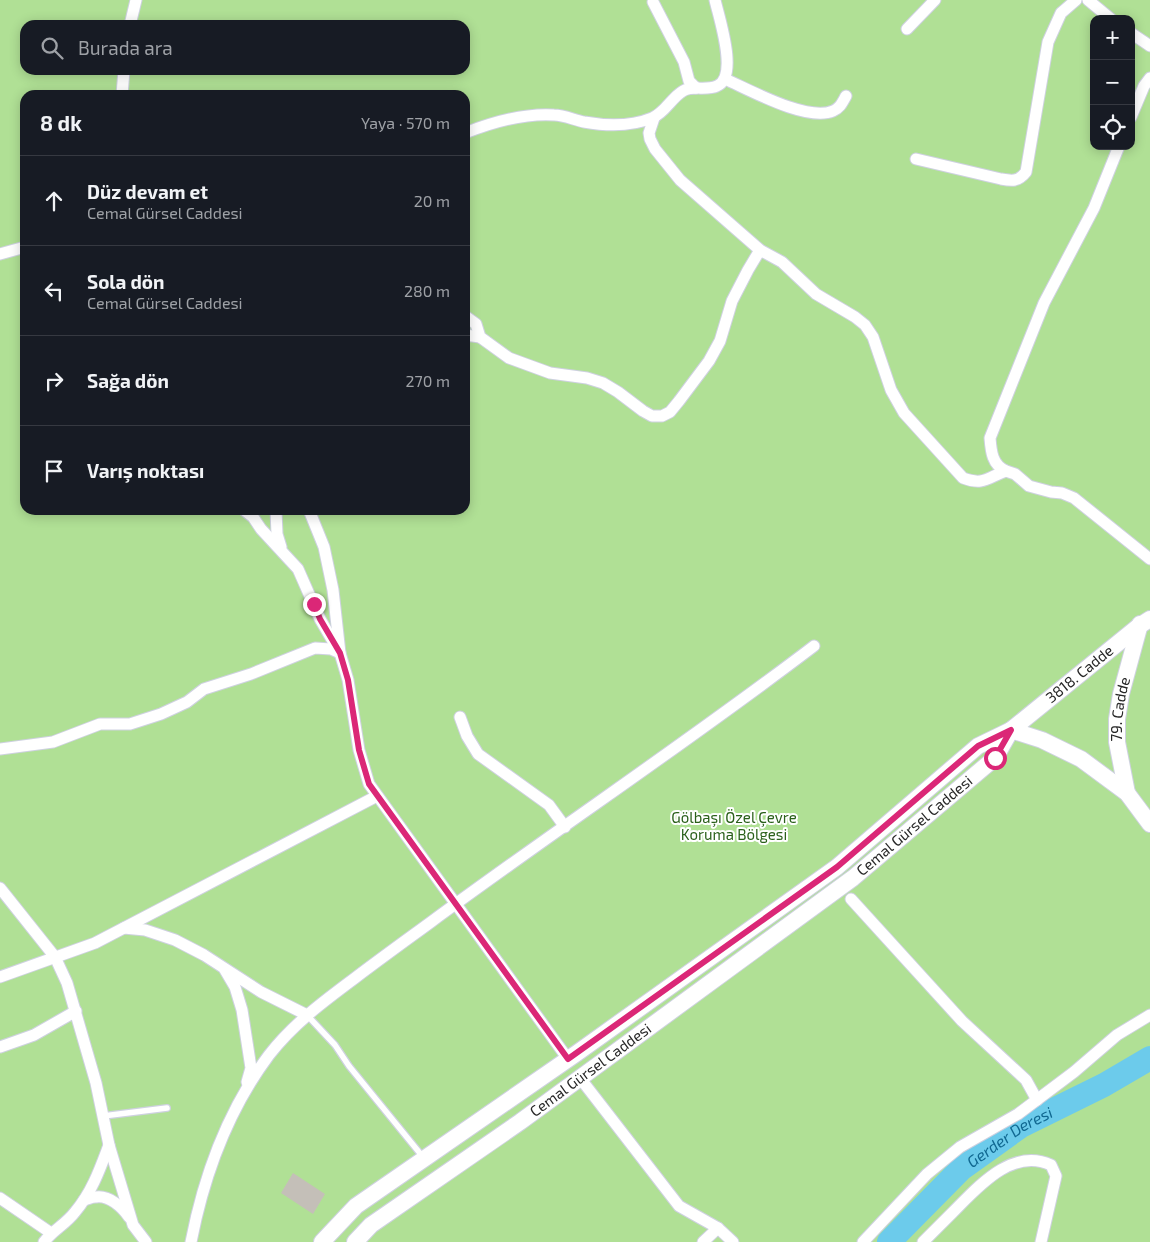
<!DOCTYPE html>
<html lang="tr">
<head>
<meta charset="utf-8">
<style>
  body { margin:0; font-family:"Exo 2",sans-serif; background:#20242c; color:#f1f3f6 }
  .controls { position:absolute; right:15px; top:15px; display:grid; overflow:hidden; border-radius:10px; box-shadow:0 2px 12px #0003 }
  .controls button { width:45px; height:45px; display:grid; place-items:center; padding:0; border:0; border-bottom:1px solid #363941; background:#171b24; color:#f1f3f6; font:25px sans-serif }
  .stop { position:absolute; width:15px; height:15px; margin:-11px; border:4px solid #db2777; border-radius:50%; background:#fff }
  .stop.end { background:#db2777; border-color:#fff; box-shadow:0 1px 5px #0008 }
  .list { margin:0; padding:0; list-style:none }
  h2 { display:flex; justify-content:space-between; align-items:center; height:65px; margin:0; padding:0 20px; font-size:21px }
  h2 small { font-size:16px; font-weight:400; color:#9ea1a6 }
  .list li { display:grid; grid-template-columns:32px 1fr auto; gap:15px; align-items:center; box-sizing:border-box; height:90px; padding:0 20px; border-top:1px solid #363941 }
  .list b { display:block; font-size:19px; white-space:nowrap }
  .list p { margin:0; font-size:16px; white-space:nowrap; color:#9ea1a6 }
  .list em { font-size:16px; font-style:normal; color:#9ea1a6 }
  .icon { flex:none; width:28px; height:28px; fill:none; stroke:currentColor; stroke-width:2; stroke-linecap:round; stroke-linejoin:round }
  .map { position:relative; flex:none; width:1150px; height:1242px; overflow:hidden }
  .search { position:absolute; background:#171b24; box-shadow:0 2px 12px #0003; left:20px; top:20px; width:450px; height:55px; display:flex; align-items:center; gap:12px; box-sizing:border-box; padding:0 18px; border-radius:15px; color:#9ea1a6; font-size:19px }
  .panel { position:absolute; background:#171b24; box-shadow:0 2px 12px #0003; left:20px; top:90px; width:450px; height:425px; border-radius:15px }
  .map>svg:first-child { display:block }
  .green { fill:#b0e095; fill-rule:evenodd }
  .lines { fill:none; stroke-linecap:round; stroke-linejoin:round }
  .river { stroke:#6ccbeb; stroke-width:24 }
  .building { fill:#c4bfb8 }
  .lane-casing { stroke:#ced1e0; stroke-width:8 }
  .street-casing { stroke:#ced1e0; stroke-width:13 }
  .secondary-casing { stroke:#ced1e0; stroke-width:18 }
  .lane { stroke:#fff; stroke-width:5.5 }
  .street { stroke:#fff; stroke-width:11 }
  .secondary { stroke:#fff; stroke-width:16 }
  .route { stroke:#db2777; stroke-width:6 }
  .labels { text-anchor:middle; stroke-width:4; stroke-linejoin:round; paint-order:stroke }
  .street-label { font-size:15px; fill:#272727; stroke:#fff }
  .park-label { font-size:15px; fill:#2a601a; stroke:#fff }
  .water-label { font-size:16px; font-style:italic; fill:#106891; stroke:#fff }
</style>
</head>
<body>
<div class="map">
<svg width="1150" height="1242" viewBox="0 0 1150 1242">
  <rect width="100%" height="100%" fill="#e9e2d8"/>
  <path class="green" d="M0 0H1150V1242H0ZM1094 19H1131V146H1094ZM25 25H465V70H25ZM25 95H465V510H25Z"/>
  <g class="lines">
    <path class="river" id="s1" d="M889 1242 961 1169 1021 1126 1104 1085 1150 1058"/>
  </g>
  <path class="building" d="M293 1173 325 1194 313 1214 281 1193Z"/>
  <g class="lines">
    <g class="lane-casing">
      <g id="lane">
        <path d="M307 1015 335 1045 349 1066 423 1157"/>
        <path d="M103 1116 167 1108"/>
      </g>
    </g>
    <g class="street-casing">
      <g id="street">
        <path d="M1088 0 1111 19"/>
        <path d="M653 2 684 62 689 81 696 88"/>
        <path d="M130 25 136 0"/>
        <path d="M907 29 935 0"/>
        <path d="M1131 33 1150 46"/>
        <path d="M725 79C750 90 807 122 833 111 840 108 842 103 846 96"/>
        <path d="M122 95 124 70"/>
        <path d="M1131 117 1144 86 1150 78"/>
        <path d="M654 118 649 133 650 139 655 149 680 180 760 250 782 262 816 294 855 317 865 325 873 337 891 390 904 413 963 478C984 486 988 477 1006 471L1015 474 1029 486 1051 492 1062 493 1074 498 1150 559"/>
        <path d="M465 133C493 122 524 113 554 115 564 115 574 120 584 122 607 126 630 127 652 118 665 113 671 98 683 91 693 85 706 91 717 86 739 77 719 18 715 0"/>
        <path d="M916 159 1001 179C1012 181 1018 182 1026 172L1048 42 1061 13 1076 0"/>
        <path d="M0 254 25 247"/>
        <path d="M465 316 476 324 480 337 509 358 550 373 587 378 603 383 618 392 643 411 652 416H662L670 412 679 401 709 361 720 341 732 301 748 270 760 250"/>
        <path d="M465 335 480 337"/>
        <path d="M1006 471C992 465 991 451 990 438L1044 303 1094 208 1119 146"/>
        <path d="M244 510 253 517 261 529 298 569 320 619 338 650"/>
        <path d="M276 510 277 534 281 547"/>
        <path d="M309 510 324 547 333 590 340 653 348 680 359 750 369 784 568 1059"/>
        <path d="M460 717 467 736 478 754 549 805 565 827"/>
        <path d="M0 749 53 742 100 724H130L161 714 187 702 204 689 251 674 315 648 331 649 340 653"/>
        <path d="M0 888 55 957 67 983 96 1083 109 1145 133 1225 146 1242"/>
        <path d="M851 899 962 1021 1026 1080 1037 1100"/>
        <path d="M124 928 145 930 175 940 204 955 261 992 307 1015"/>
        <path d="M225 970 235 987 242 1010 251 1068 247 1082"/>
        <path d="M0 977 95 943 377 796"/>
        <path d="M0 1047 34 1035 76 1011"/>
        <path d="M580 1078 679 1206 718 1228 733 1242"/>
        <path d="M0 1198 51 1233"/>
        <path d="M84 1200C88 1199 92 1197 96 1197 109 1195 122 1207 129 1217"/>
        <path d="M44 1242C53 1230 66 1224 75 1212 92 1192 100 1169 109 1145"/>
        <path d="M191 1242C204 1175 228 1110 269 1055 293 1024 324 1001 355 978 380 959 405 941 431 922 557 829 688 742 814 646"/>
        <path d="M703 1242 718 1228"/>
        <path d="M863 1242 927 1174 960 1147 1018 1114 1074 1072 1117 1035 1150 1015"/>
        <path d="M923 1242C933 1232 943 1222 953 1212 978 1187 1012 1147 1051 1165L1056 1176 1041 1242"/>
      </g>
    </g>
    <g class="secondary-casing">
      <g id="secondary">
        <path d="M1011 730 1042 740 1081 759 1127 793 1150 824"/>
        <path id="s2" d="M1127 793 1117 742V719L1121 694 1140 624"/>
        <path id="s3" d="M322 1242 356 1206 577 1053 837 867 978 746 1011 730 1139 626 1150 619"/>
        <path id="s4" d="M355 1242 371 1225 520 1122 853 878 995 758 1011 730"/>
      </g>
    </g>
    <use href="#lane" class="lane"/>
    <use href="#street" class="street"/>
    <use href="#secondary" class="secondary"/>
  </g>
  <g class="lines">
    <path class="route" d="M314 604 320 619 340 653 348 680 359 750 369 784 568 1059 837 867 978 746 1011 730 995 758"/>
  </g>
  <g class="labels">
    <g class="street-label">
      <text dy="5" stroke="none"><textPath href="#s3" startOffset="949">3818. Cadde</textPath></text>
      <text dy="5" stroke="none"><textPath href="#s2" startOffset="85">79. Cadde</textPath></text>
      <text dy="5" stroke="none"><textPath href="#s4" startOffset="698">Cemal Gürsel Caddesi</textPath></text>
      <text dy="5" stroke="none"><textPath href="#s4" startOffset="292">Cemal Gürsel Caddesi</textPath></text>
    </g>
    <g class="park-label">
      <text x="734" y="823">Gölbaşı Özel Çevre<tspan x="734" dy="17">Koruma Bölgesi</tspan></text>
    </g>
    <g class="water-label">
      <text dy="6" stroke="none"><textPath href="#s1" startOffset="161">Gerder Deresi</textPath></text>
    </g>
  </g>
</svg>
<div class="controls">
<button>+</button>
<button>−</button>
<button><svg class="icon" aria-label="locate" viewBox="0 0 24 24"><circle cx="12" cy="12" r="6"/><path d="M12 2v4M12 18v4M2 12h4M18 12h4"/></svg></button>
</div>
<div class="stop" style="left:995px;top:758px"></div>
<div class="stop end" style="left:314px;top:604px"></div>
<div class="search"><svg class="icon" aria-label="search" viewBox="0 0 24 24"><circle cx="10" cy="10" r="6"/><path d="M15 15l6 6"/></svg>Burada ara</div>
<section class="panel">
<h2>8 dk<small>Yaya · 570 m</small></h2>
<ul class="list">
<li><svg class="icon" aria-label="ahead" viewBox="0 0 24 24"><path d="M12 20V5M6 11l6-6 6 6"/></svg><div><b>Düz devam et</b><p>Cemal Gürsel Caddesi</p></div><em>20 m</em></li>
<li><svg class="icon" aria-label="left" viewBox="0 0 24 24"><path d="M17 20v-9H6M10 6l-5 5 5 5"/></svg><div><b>Sola dön</b><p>Cemal Gürsel Caddesi</p></div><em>280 m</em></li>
<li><svg class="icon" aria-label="right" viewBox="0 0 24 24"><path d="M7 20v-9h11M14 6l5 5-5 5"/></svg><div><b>Sağa dön</b></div><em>270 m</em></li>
<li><svg class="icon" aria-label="arrive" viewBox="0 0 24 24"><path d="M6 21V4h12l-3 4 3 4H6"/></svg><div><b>Varış noktası</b></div></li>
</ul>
</section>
</div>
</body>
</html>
